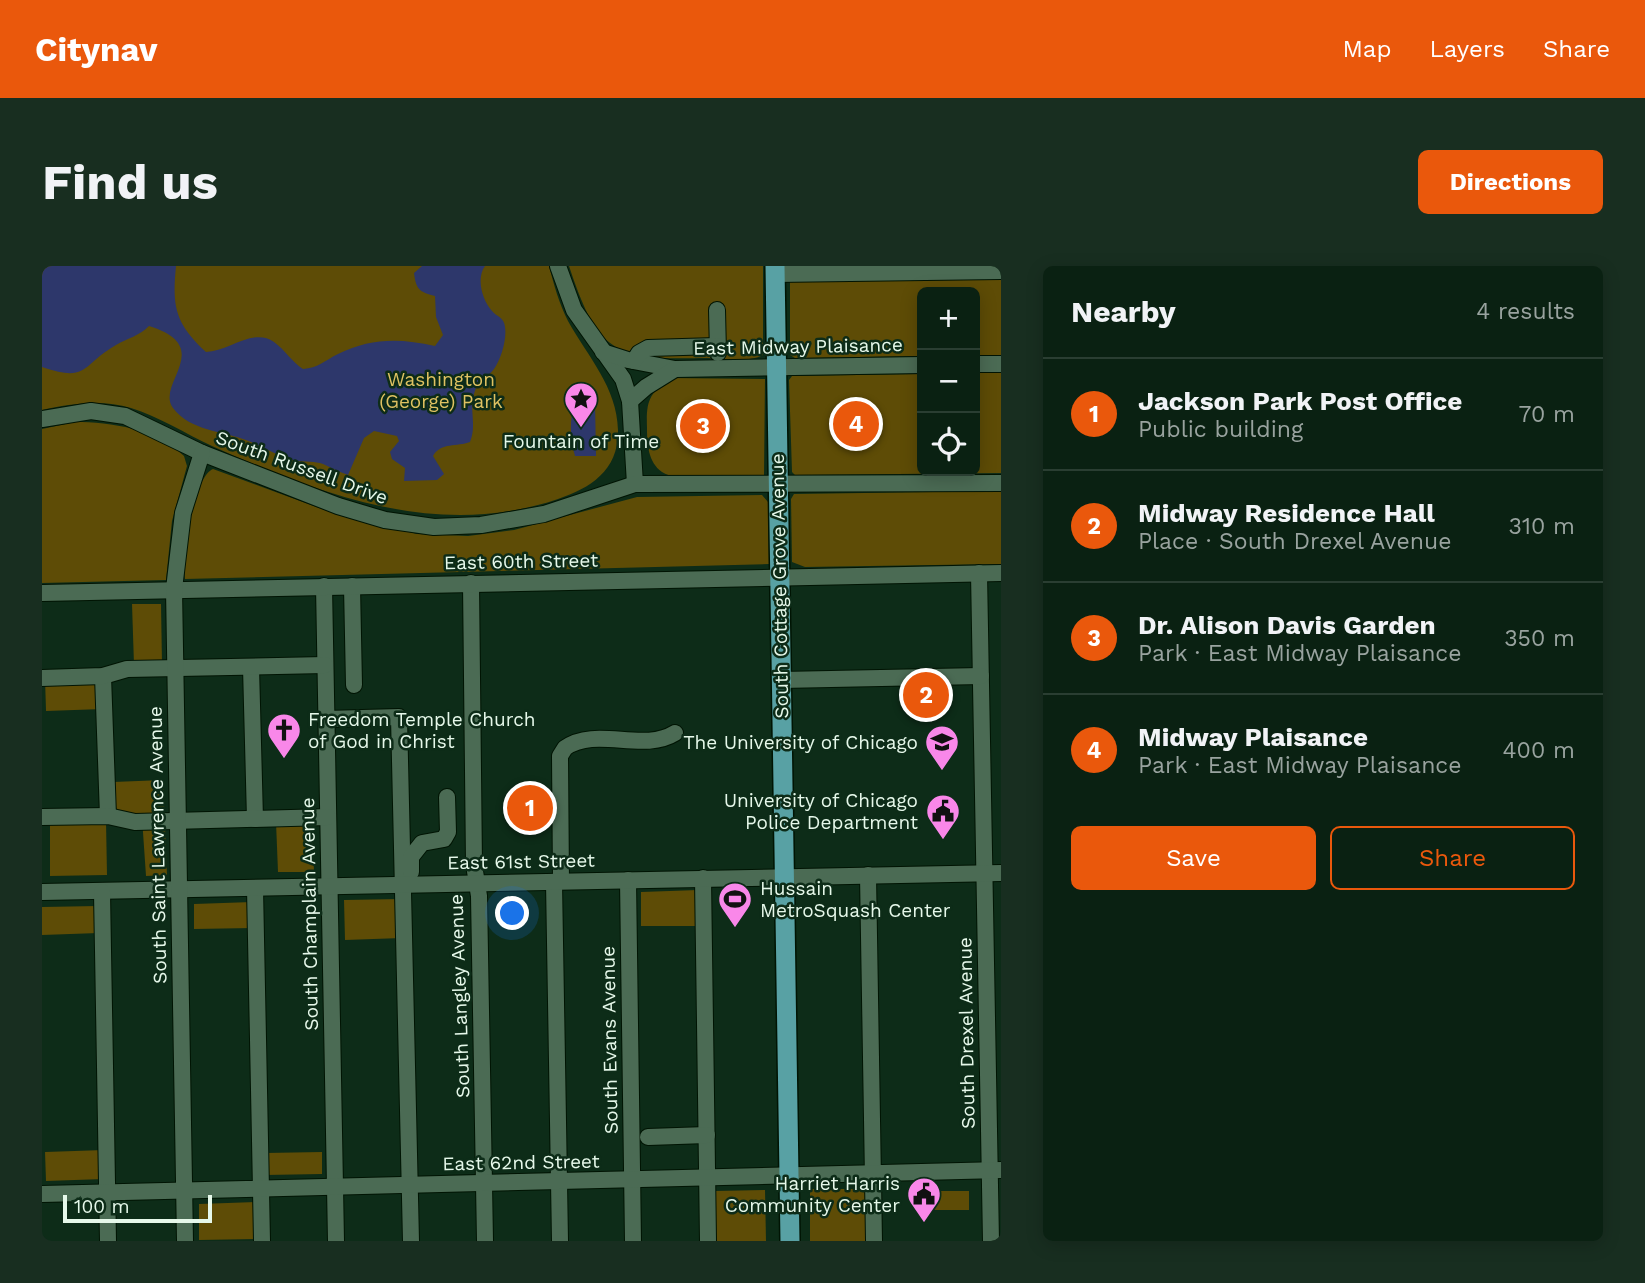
<!DOCTYPE html>
<html lang="en">
<head>
<meta charset="utf-8">
<style>
  body { margin:0; font-family:"Work Sans",sans-serif; background:#182e20; color:#f1f3f6 }
  .controls { position:absolute; right:21px; top:21px; display:grid; overflow:hidden; border-radius:10px; box-shadow:0 4px 18px #0003 }
  .controls button { width:63px; height:63px; display:grid; place-items:center; padding:0; border:0; border-bottom:2px solid #2a3e32; background:#0a2112; color:#f1f3f6; font:35px sans-serif }
  .scale { position:absolute; left:21px; bottom:18px; width:149px; box-sizing:border-box; padding-left:7px; border:4px solid #e6f8ea; border-top:0; font-size:19px; line-height:24px; white-space:nowrap; color:#e6f8ea; -webkit-text-stroke:5px #0d2c18; paint-order:stroke }
  .you { position:absolute; left:471px; top:648px; width:24px; height:24px; margin:-18px; border:5px solid #fff; border-radius:50%; background:#1a73e8; box-shadow:0 0 0 10px #1a73e833 }
  .badge { display:grid; place-items:center; width:46px; height:46px; border-radius:50%; background:#ea580c; color:#fff; font-size:23px; font-weight:700 }
  .pin { position:absolute; translate:-50% -50%; border:4px solid #fff; box-shadow:0 2px 7px #0006 }
  .list { margin:0; padding:0; list-style:none }
  h2 { display:flex; justify-content:space-between; align-items:center; height:91px; margin:0; padding:0 28px; font-size:30px }
  h2 small { font-size:23px; font-weight:400; color:#99a39f }
  .list li { display:grid; grid-template-columns:46px 1fr auto; gap:21px; align-items:center; box-sizing:border-box; height:112px; padding:0 28px; border-top:2px solid #2a3e32 }
  .list b { display:block; font-size:26px; white-space:nowrap }
  .list p { margin:0; font-size:23px; white-space:nowrap; color:#99a39f }
  .list em { font-size:23px; font-style:normal; color:#99a39f }
  .actions { display:flex; gap:14px; padding:21px 28px }
  .actions a { flex:1; padding:16px 0; border:2px solid #ea580c; border-radius:10px; text-align:center; font-size:24px; color:#ea580c }
  .actions .main { background:#ea580c; color:#fff }
  .icon { flex:none; width:38px; height:38px; fill:none; stroke:currentColor; stroke-width:2; stroke-linecap:round; stroke-linejoin:round }
  .map { position:relative; flex:none; width:959px; height:975px; overflow:hidden; border-radius:10px }
  header { display:flex; align-items:center; gap:42px; box-sizing:border-box; height:98px; padding:0 35px; background:#ea580c; color:#fff }
  header strong { font-size:33px }
  nav { display:flex; gap:38px; margin-inline-start:auto; font-size:24px }
  .intro { display:flex; align-items:center; justify-content:space-between; box-sizing:border-box; height:168px; padding:0 42px }
  h1 { margin:0; font-size:49px }
  .button { padding:18px 32px; border-radius:10px; background:#ea580c; color:#fff; font-size:24px; font-weight:700 }
  main { display:flex; gap:42px; padding:0 42px }
  aside { flex:1; background:#0a2112; border-radius:10px; box-shadow:0 4px 18px #0003 }
  .map>svg:first-child { display:block }
  .green { fill:#5e4c06 }
  .water { fill:#2d376b }
  .lines { fill:none; stroke-linecap:round; stroke-linejoin:round }
  .minor-casing { stroke:#001403; stroke-width:18 }
  .major-casing { stroke:#001403; stroke-width:22 }
  .minor { stroke:#4b6b54; stroke-width:16 }
  .major { stroke:#58a1a4; stroke-width:19 }
  .labels { text-anchor:middle; stroke-width:5; stroke-linejoin:round; paint-order:stroke }
  .street-label { font-size:19px; fill:#e6f8ea; stroke:#0d2c18 }
  .park-label { font-size:19px; fill:#dfc262; stroke:#0d2c18 }
  .poi-label { font-size:19px; fill:#e6f8ea; stroke:#0d2c18; text-anchor:end }
</style>
</head>
<body>
<header>
<strong>Citynav</strong>
<nav><a>Map</a><a>Layers</a><a>Share</a></nav>
</header>
<div class="intro"><h1>Find us</h1><a class="button">Directions</a></div>
<main>
<div class="map">
<svg width="959" height="975" viewBox="0 0 959 975">
  <rect width="100%" height="100%" fill="#0d2c18"/>
  <g class="green">
    <path d="M0 0H507C512 19 517 37 526 55 546 91 575 121 576 164 577 204 549 222 516 233 396 274 280 229 170 180 144 168 116 150 89 142 59 133 29 138 0 144Z"/>
    <path d="M527 0H721V89C707 97 680 92 663 92 573 94 556 88 527 0Z"/>
    <path d="M959 12V89H933V26H880V90L753 92 748 89V15Z"/>
    <path d="M959 106V207L753 209 750 206 747 114 750 110 880 108V205H933V107Z"/>
    <path d="M629 112 723 113 722 210C700 210 637 218 620 206 606 196 605 178 605 162 604 135 607 127 629 112Z"/>
    <path d="M33 156C69 156 115 163 142 190L145 200 130 255 124 314 0 317V163Z"/>
    <path d="M171 203 288 246 375 268 426 270 472 264 595 231 720 229 726 236 727 298 143 313C140 293 151 211 171 203Z"/>
    <path d="M959 225V298L763 301 750 296 749 233 752 228Z"/>
    <path d="M90 338H119L120 398 92 399Z"/>
    <path d="M60 412 61 443 4 445 3 413Z"/>
    <path d="M121 514 125 609 104 610 100 552 72 547 71 516Z"/>
    <path d="M8 555H64L65 609 8 610Z"/>
    <path d="M270 555 272 606H236L234 556Z"/>
    <path d="M656 624 657 660H599V626Z"/>
    <path d="M359 633 360 672 303 674 302 634Z"/>
    <path d="M210 636 211 662 152 663V638Z"/>
    <path d="M56 640 57 667 0 669V641Z"/>
    <path d="M62 884V913L4 915 3 886Z"/>
    <path d="M280 886V908L223 909V887Z"/>
    <path d="M768 923H825L826 975H768Z"/>
    <path d="M723 924 724 975H674L673 925Z"/>
    <rect x="889" y="925" width="38" height="19"/>
    <path d="M215 936 216 973 157 974V938Z"/>
  </g>
  <g class="water">
    <path d="M0 0H134C130 41 133 57 164 86 186 86 211 61 232 76 243 84 250 96 261 103 276 102 282 95 296 88 329 72 357 72 393 80L401 69 394 51 393 30C377 26 374 23 372 7L380 0H443C434 12 440 34 450 45 455 51 462 51 463 61 465 73 459 93 452 103 445 112 435 115 432 128 427 144 435 159 428 176 415 181 399 176 391 190L402 208 395 214 362 215 363 202 350 193 348 186 357 175 355 170 332 165 322 172 306 209C297 206 290 202 281 198 273 195 263 196 254 195 237 191 220 180 204 174 181 165 148 165 131 142 113 118 175 81 107 60 97 70 86 72 74 79 39 99 47 117 0 101Z"/>
    <path d="M533 136H553L554 190H533C528 173 527 153 533 136Z"/>
  </g>
  <g class="lines">
    <g class="minor-casing">
      <g id="minor">
        <path d="M516 0 532 44 581 113 588 135 593 218"/>
        <path d="M733 8 959 5"/>
        <path d="M675 44 676 87"/>
        <path d="M561 86 586 94 633 103 880 99"/>
        <path d="M592 95 597 87 606 82 675 80"/>
        <path d="M933 98H959"/>
        <path d="M588 135 604 121 633 103"/>
        <path d="M0 153 49 145 83 150 160 187 296 240 343 254 392 261 439 259 502 248 593 218 959 217"/>
        <path d="M937 307 949 975"/>
        <path d="M429 317 432 599 437 630 443 975"/>
        <path d="M282 320 294 975"/>
        <path d="M310 320 312 419"/>
        <path d="M0 327 959 307"/>
        <path d="M209 401 213 553"/>
        <path d="M61 410 66 550"/>
        <path d="M0 412 61 410 85 403 283 399"/>
        <path d="M739 414 939 410"/>
        <path d="M284 453 357 451 369 975"/>
        <path d="M0 551 66 550 93 556 286 551"/>
        <path d="M369 606V591L380 577 402 573 406 566 405 531"/>
        <path d="M826 609 832 975"/>
        <path d="M661 612 666 975"/>
        <path d="M586 614 591 975"/>
        <path d="M519 615 518 490 523 482C554 460 601 487 633 467"/>
        <path d="M512 616 518 975"/>
        <path d="M213 622 220 975"/>
        <path d="M0 626 959 607"/>
        <path d="M60 626 66 975"/>
        <path d="M606 871 665 869"/>
        <path d="M0 928 959 904"/>
        <path d="M143 975 132 323 141 247 160 187"/>
      </g>
    </g>
    <g class="major-casing">
      <path id="major" d="M733 0 748 975"/>
    </g>
    <use href="#minor" class="minor"/>
    <use href="#major" class="major"/>
  </g>
  <defs>
    <g id="sight-pin" transform="scale(1.75)"><path d="M0 17L-7.5 6A9.5 9.5 0 1 1 7.5 6Z" fill="#f987e9" stroke="#0d2c18"/><path d="M0-6L1.8-2.2L6-1.7L2.9 1.2L3.7 5.4L0 3.3L-3.7 5.4L-2.9 1.2L-6-1.7L-1.8-2.2Z" fill="#111"/></g>
    <g id="church-pin" transform="scale(1.75)"><path d="M0 17L-7.5 6A9.5 9.5 0 1 1 7.5 6Z" fill="#f987e9" stroke="#0d2c18"/><path d="M-1.2-6h2.4v3.5h3.3v2.4h-3.3V6h-2.4V-.1h-3.3v-2.4h3.3Z" fill="#111"/></g>
    <g id="university-pin" transform="scale(1.75)"><path d="M0 17L-7.5 6A9.5 9.5 0 1 1 7.5 6Z" fill="#f987e9" stroke="#0d2c18"/><path d="M0-5L7-2L0 1L-7-2ZM-4 1L0 2.5L4 1V4Q0 6-4 4Z" fill="#111"/></g>
    <g id="civic-pin" transform="scale(1.75)"><path d="M0 17L-7.5 6A9.5 9.5 0 1 1 7.5 6Z" fill="#f987e9" stroke="#0d2c18"/><path d="M-.6-6.5H3V-4.5H.6V-3L4-1V1h2V6H-6V1h2V-1L-.6-3ZM-1.2 2.5V6h2.4V2.5Z" fill="#111"/></g>
    <g id="stadium-pin" transform="scale(1.75)"><path d="M0 17L-7.5 6A9.5 9.5 0 1 1 7.5 6Z" fill="#f987e9" stroke="#0d2c18"/><path d="M0-5a6.5 5 0 1 0 0 10a6.5 5 0 1 0 0-10ZM-3.5-1.8h7v3.6h-7Z" fill="#111"/></g>
  </defs>
  <g fill-rule="evenodd">
    <use href="#sight-pin" x="539" y="133"/>
    <use href="#church-pin" x="242" y="464"/>
    <use href="#university-pin" x="900" y="476"/>
    <use href="#civic-pin" x="901" y="545"/>
    <use href="#stadium-pin" x="693" y="633"/>
    <use href="#civic-pin" x="882" y="928"/>
  </g>
  <g class="labels">
    <g class="street-label">
      <text transform="translate(756 80) rotate(-1)" y="7">East Midway Plaisance</text>
      <text transform="translate(260 201) rotate(20)" y="7">South Russell Drive</text>
      <text transform="translate(479 295) rotate(-1)" y="7">East 60th Street</text>
      <text transform="translate(737 320) rotate(-91)" y="7">South Cottage Grove Avenue</text>
      <text transform="translate(115 579) rotate(-91)" y="7">South Saint Lawrence Avenue</text>
      <text transform="translate(479 595) rotate(-1)" y="7">East 61st Street</text>
      <text transform="translate(267 648) rotate(-91)" y="7">South Champlain Avenue</text>
      <text transform="translate(417 730) rotate(-92)" y="7">South Langley Avenue</text>
      <text transform="translate(924 767) rotate(-91)" y="7">South Drexel Avenue</text>
      <text transform="translate(567 774) rotate(-91)" y="7">South Evans Avenue</text>
      <text transform="translate(479 896) rotate(-1)" y="7">East 62nd Street</text>
    </g>
    <g class="park-label">
      <text x="399" y="120">Washington<tspan x="399" dy="22">(George) Park</tspan></text>
    </g>
    <g class="poi-label">
      <text x="539" y="182" text-anchor="middle">Fountain of Time</text>
      <text x="266" y="460" text-anchor="start">Freedom Temple Church<tspan x="266" dy="22">of God in Christ</tspan></text>
      <text x="876" y="483">The University of Chicago</text>
      <text x="876" y="541">University of Chicago<tspan x="876" dy="22">Police Department</tspan></text>
      <text x="718" y="629" text-anchor="start">Hussain<tspan x="718" dy="22">MetroSquash Center</tspan></text>
      <text x="858" y="924">Harriet Harris<tspan x="858" dy="22">Community Center</tspan></text>
    </g>
  </g>
</svg>
<div class="controls">
<button>+</button>
<button>−</button>
<button><svg class="icon" aria-label="locate" viewBox="0 0 24 24"><circle cx="12" cy="12" r="6"/><path d="M12 2v4M12 18v4M2 12h4M18 12h4"/></svg></button>
</div>
<div class="scale">100 m</div>
<div class="you"></div>
<div class="pin badge" style="left:488px;top:542px">1</div>
<div class="pin badge" style="left:884px;top:429px">2</div>
<div class="pin badge" style="left:661px;top:160px">3</div>
<div class="pin badge" style="left:814px;top:158px">4</div>
</div>
<aside>
<h2>Nearby<small>4 results</small></h2>
<ul class="list">
<li><span class="badge">1</span><div><b>Jackson Park Post Office</b><p>Public building</p></div><em>70 m</em></li>
<li><span class="badge">2</span><div><b>Midway Residence Hall</b><p>Place · South Drexel Avenue</p></div><em>310 m</em></li>
<li><span class="badge">3</span><div><b>Dr. Alison Davis Garden</b><p>Park · East Midway Plaisance</p></div><em>350 m</em></li>
<li><span class="badge">4</span><div><b>Midway Plaisance</b><p>Park · East Midway Plaisance</p></div><em>400 m</em></li>
</ul>
<div class="actions"><a class="main">Save</a><a>Share</a></div>
</aside>
</main>
</body>
</html>
